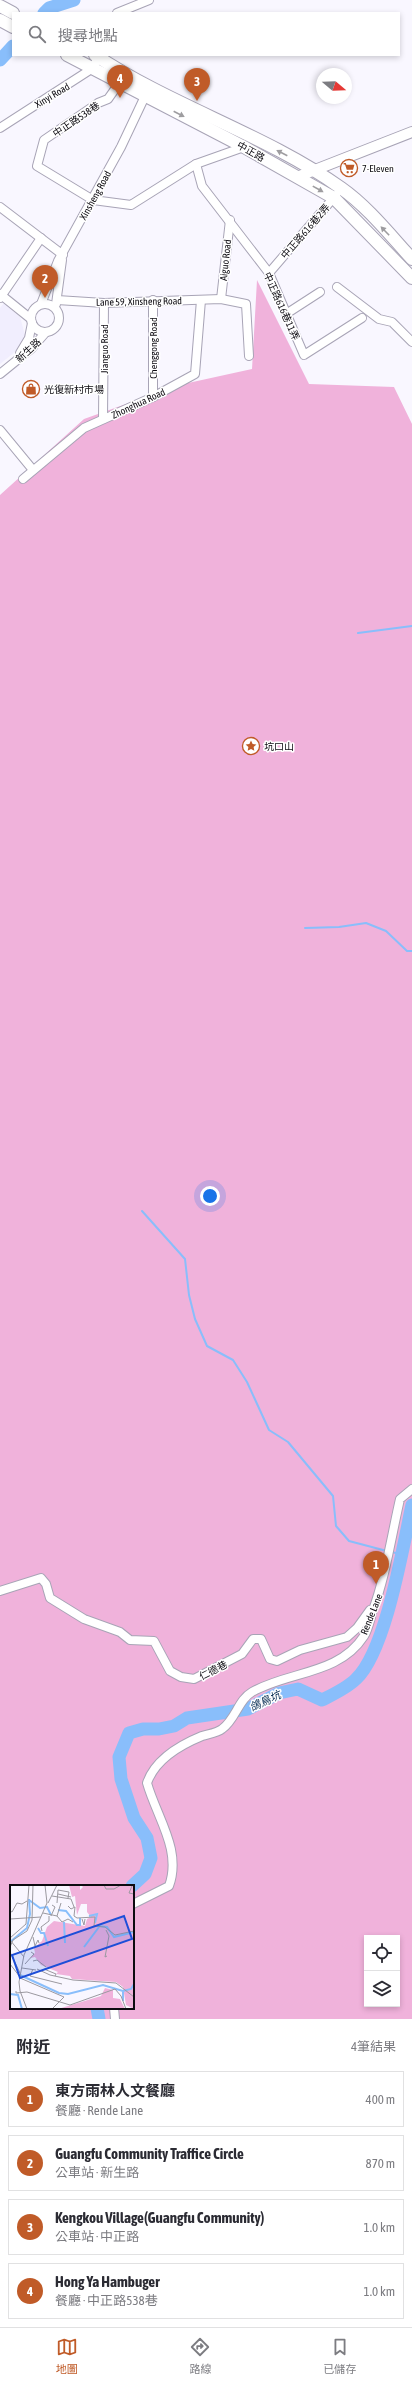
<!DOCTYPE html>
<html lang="zh-TW">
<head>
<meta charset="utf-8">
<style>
  body { margin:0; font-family:"Asap Condensed","Noto Sans TC",sans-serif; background:#f7f7f7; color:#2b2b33 }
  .controls { position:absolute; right:12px; bottom:12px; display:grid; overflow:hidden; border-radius:0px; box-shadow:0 2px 6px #0003 }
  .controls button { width:36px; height:36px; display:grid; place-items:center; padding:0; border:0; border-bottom:1px solid #e1e1e2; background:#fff; color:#2b2b33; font:20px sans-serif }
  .compass { position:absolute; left:316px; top:68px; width:36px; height:36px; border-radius:50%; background:#fff; box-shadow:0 2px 6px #0003; rotate:109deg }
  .you { position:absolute; left:210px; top:1196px; width:14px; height:14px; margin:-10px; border:3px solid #fff; border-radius:50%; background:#1a73e8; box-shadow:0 0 0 6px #1a73e833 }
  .badge { display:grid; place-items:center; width:26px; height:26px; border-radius:50%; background:#c05b28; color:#fff; font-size:13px; font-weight:700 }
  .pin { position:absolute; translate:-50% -33px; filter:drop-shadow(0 1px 2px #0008) }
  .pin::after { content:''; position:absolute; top:21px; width:14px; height:12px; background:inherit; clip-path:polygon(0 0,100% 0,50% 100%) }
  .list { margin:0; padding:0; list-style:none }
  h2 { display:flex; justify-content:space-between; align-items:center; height:52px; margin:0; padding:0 16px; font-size:17px }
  h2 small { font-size:13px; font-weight:400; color:#7c7c81 }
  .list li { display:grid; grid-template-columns:26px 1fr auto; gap:12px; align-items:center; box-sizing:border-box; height:56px; margin:0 8px 8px; padding:0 8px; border:1px solid #e1e1e2; border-radius:0px }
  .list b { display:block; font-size:15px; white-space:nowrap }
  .list p { margin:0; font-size:13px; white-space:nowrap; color:#7c7c81 }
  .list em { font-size:13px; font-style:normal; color:#7c7c81 }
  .icon { flex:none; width:22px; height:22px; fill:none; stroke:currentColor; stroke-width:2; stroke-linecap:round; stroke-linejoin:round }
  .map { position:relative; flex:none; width:412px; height:2019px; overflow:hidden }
  .search { position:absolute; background:#fff; box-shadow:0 2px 6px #0003; left:12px; right:12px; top:12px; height:44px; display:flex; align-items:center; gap:10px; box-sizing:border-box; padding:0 14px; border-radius:0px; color:#7c7c81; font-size:15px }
  .sheet { height:308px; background:#fff }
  nav { display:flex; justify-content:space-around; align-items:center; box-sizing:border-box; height:56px; border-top:1px solid #e1e1e2; background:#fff; font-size:11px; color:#7c7c81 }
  nav a { display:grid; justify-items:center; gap:2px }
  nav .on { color:#c05b28 }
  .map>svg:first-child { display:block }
  .built { fill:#f1eefe }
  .green { fill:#f0b2db; fill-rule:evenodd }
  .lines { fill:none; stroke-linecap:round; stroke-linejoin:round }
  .stream { stroke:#89befb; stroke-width:2 }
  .river { stroke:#89befb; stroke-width:13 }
  .minor-casing { stroke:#a8a4b6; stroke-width:10 }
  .tertiary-casing { stroke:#a8a4b6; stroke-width:12 }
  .primary-casing { stroke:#a8a4b6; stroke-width:14 }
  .minor { stroke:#fff; stroke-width:8 }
  .tertiary { stroke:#fff; stroke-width:10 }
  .primary { stroke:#fff; stroke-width:12 }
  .oneway { fill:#9e9da0 }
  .labels { text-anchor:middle; stroke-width:3; stroke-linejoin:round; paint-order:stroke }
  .street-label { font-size:10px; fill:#0d0b11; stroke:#fff }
  .poi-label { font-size:10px; fill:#0d0b11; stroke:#fff; text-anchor:start }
  .water-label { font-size:11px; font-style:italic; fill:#082e54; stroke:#fff }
  .inset-river { fill:none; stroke:#89befb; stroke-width:2 }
  .inset-road { fill:none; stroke:#9b99a0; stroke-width:1 }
  .view { fill:#1d4ed8; fill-opacity:0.15; stroke:#1d4ed8; stroke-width:2 }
  .inset-edge { fill:none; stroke:#0d0b11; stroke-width:2 }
</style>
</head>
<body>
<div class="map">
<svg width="412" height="2019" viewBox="0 0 412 2019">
  <rect width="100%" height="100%" fill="#f9f7ff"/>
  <path class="built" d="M4 303 20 317 25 335 22 346 0 364V308Z"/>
  <path class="green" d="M257 280 309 384 394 387 412 424V2019H0V495L84 419 179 385 252 369ZM11 1886H133V2008H11ZM367 1938H397V2004H367Z"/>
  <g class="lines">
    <g class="stream">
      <path d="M358 633 412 626"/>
      <path d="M305 928 339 927 366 923 386 931 407 951H412"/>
      <path d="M142 1211 185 1259 189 1295 195 1319 207 1346 233 1360 247 1382 269 1430 288 1442 333 1496 336 1526 349 1541 387 1551"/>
      <path d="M391 1552 401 1554"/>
    </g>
    <g class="river">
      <path d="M44 13 49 8 74 0"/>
      <path d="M0 60 13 46"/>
      <path d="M132 1886 145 1874 151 1858 147 1838 134 1818 121 1779 119 1757 129 1733 143 1729H159L174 1726 187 1718 248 1709 279 1693 298 1689 322 1700C334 1694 347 1688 356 1679 386 1651 403 1546 412 1505"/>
      <path d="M97 2008 99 2019"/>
    </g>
    <g class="minor-casing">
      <g id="minor">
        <path d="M117 13 149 0"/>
        <path d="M0 128 93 68 98 57"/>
        <path d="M196 164 202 186 269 273 304 355 362 318"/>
        <path d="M93 200 37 166 44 140 98 103 108 99 120 82"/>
        <path d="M93 200 131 205 196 164 244 147"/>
        <path d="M0 207 63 255"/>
        <path d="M269 273 336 195"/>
        <path d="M337 287 379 319 392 322 412 342"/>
        <path d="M0 294 31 319"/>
        <path d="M0 298 41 238"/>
        <path d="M221 299 230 220"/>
        <path d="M57 300 104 303 221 299 246 304 249 356"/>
        <path d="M153 300V397"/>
        <path d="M41 304 58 261 121 147 147 92"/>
        <path d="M56 304 62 260"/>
        <circle cx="45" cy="318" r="14"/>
        <path d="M286 314 320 292"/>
        <path d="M20 353 29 338 32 323"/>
        <path d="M0 374 32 348 46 332"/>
        <path d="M103 419 104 303"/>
        <path d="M0 430 33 470"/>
        <path d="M23 479 84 428 153 397 195 374 201 300"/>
        <path d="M0 1591 41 1578 46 1584 50 1598 84 1619 120 1632 130 1640 154 1641 170 1671 181 1677 194 1679 242 1654 253 1639H261L270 1659 277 1661 300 1650 347 1637 357 1628 370 1610"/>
        <path d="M133 1904 169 1886C182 1850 157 1818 147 1783 155 1760 180 1745 202 1736 208 1734 217 1733 222 1729 236 1719 238 1700 252 1692 289 1671 339 1675 364 1636 368 1630 370 1620 372 1613 386 1575 391 1538 400 1499L412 1489"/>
        <path d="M114 2008 115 2019"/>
      </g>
    </g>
    <g class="tertiary-casing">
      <path id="tertiary" d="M297 177 412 132"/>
    </g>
    <g class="primary-casing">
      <g id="primary">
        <path d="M0 6 13 13"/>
        <path d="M0 20 13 27"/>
        <path d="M67 55 244 147 334 198 412 278"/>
        <path d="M95 55C173 107 265 134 341 188 368 207 390 235 412 259"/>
      </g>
    </g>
    <use href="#minor" class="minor"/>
    <use href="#tertiary" class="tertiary"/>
    <use href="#primary" class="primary"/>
  </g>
  <defs><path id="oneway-solid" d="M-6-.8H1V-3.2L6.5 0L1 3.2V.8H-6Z"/></defs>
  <g class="oneway">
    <use href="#oneway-solid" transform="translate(179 114) rotate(27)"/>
    <use href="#oneway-solid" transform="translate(282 153) rotate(-153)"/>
    <use href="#oneway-solid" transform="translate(318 189) rotate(29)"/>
    <use href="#oneway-solid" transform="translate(385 231) rotate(-134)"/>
  </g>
  <defs>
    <g id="supermarket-ring" transform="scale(0.9)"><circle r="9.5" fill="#fff" stroke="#c05b28" stroke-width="1.5"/><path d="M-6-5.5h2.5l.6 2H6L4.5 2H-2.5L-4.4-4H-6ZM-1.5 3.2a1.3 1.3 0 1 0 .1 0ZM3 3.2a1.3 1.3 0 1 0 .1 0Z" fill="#c05b28"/></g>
    <g id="shop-ring" transform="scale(0.9)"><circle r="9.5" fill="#fff" stroke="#c05b28" stroke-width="1.5"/><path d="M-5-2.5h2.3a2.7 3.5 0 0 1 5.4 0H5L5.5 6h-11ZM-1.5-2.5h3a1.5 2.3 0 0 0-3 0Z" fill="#c05b28"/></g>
    <g id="sight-ring" transform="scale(0.9)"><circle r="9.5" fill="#fff" stroke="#c05b28" stroke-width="1.5"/><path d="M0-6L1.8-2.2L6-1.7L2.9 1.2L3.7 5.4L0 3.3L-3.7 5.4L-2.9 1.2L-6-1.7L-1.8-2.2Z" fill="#c05b28"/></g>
  </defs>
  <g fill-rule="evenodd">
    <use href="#supermarket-ring" x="349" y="168"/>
    <use href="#shop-ring" x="31" y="389"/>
    <use href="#sight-ring" x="251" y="746"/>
  </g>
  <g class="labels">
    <g class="street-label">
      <text transform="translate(52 95) rotate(-31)" y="4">Xinyi Road</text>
      <text transform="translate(76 119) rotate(-34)" y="4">中正路538巷</text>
      <text transform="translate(251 151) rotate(29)" y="4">中正路</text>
      <text transform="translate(95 195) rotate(-61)" y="4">Xinsheng Road</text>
      <text transform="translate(305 231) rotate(-49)" y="4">中正路616巷2弄</text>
      <text transform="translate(225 260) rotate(-84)" y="4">Aiguo Road</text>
      <text transform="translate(139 301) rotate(-1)" y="4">Lane 59, Xinsheng Road</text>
      <text transform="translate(282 306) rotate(66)" y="4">中正路616巷11弄</text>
      <text transform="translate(153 348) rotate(-90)" y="4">Chenggong Road</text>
      <text transform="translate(104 349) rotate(-90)" y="4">Jianguo Road</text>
      <text transform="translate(28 350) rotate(-43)" y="4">新生路</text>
      <text transform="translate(138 403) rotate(-25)" y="4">Zhonghua Road</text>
      <text transform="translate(371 1614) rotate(-68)" y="4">Rende Lane</text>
      <text transform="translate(213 1670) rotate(-27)" y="4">仁德巷</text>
    </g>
    <g class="poi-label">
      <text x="362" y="172">7-Eleven</text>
      <text x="44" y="393">光復新村市場</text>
      <text x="264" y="750">坑口山</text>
    </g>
    <g class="water-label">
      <text transform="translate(265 1701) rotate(-25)" y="4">鴿鳥坑</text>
    </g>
  </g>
  <g transform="translate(10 1885)">
    <rect width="124" height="124" fill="#f9f7ff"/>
    <path d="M59 0H70V5L73 2 71 0H124V124L116 120 113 102 106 97 62 94 60 91 46 89 48 87 31 80 25 72 20 73 25 68 24 63 32 56 37 42 44 36 75 41 77 34 81 32 77 27V19H71L67 30 65 11 62 12ZM95 103 103 105V113L110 114 115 124H48L91 111Z" fill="#f0b2db"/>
    <path class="inset-river" d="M19 15 30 23 37 22 41 30M48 25 56 26 67 40H70V33M79 31 87 29 85 38M54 37 55 58M89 41 97 42 104 52 124 47M28 43 31 48H34L38 61M0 57 17 43 20 29 19 14M74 62 89 42M10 90 49 108 58 109 93 100 113 106V116M113 106 121 104 124 99M0 109 8 110 12 124"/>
    <path class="inset-road" d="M94 0 96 4H104L111 0M119 0 122 1 119 8 124 9M48 9 61 12M42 11 61 14 64 22M38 18 47 0M47 18 48 5 59 7 58 13M58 21 61 24 65 22 64 31 67 33 85 32 84 41 95 42 105 50 124 46M0 26 2 27 7 18 12 19 17 16M33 28 47 31 51 18M41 31 45 22 42 20M47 31 52 37 58 34 63 37M0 34 31 32M72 34 74 40 75 34M96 45 99 51 95 72 97 71M32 46 31 42 39 36V31M23 52 25 61 28 55 29 58M0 53 16 39 19 0M0 55 14 72M0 62 3 55 17 46 22 35 23 0M0 67 10 88M23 76 27 75 36 82M0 79 10 92M15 79 24 69 21 67M12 83 26 85M23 84 20 91 52 99M27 84 40 90 63 95 106 98 124 112M34 84 46 89 45 91M10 93 54 112 42 124M6 106V108L17 107 60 120 105 104 111 111 116 124M17 124 10 106 9 97 14 70 37 18 35 0"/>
    <path class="view" d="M114 31 122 54 10 93 2 70Z"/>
    <rect width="124" height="124" class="inset-edge"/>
  </g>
</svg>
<div class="controls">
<button><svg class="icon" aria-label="locate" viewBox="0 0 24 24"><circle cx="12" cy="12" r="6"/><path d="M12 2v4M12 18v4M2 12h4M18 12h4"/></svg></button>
<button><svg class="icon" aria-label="layers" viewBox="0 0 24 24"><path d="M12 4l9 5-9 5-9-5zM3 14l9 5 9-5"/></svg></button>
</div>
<svg class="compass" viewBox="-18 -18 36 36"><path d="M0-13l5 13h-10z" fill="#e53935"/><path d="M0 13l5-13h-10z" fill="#7c7c81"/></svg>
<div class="you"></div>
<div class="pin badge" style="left:376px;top:1584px">1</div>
<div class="pin badge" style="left:45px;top:298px">2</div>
<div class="pin badge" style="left:197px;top:101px">3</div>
<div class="pin badge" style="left:120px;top:98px">4</div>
<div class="search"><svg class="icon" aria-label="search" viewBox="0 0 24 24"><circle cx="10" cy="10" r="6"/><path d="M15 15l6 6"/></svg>搜尋地點</div>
</div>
<section class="sheet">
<h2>附近<small>4筆結果</small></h2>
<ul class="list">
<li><span class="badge">1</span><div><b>東方雨林人文餐廳</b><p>餐廳 · Rende Lane</p></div><em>400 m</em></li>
<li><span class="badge">2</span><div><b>Guangfu Community Traffice Circle</b><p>公車站 · 新生路</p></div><em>870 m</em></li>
<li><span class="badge">3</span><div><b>Kengkou Village(Guangfu Community)</b><p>公車站 · 中正路</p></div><em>1.0 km</em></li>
<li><span class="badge">4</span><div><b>Hong Ya Hambuger</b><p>餐廳 · 中正路538巷</p></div><em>1.0 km</em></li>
</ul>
</section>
<nav>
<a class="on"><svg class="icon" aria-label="map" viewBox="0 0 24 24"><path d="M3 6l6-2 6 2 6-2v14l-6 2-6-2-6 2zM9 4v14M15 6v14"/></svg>地圖</a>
<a><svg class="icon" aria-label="directions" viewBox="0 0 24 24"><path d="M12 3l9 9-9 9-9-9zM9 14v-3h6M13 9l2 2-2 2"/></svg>路線</a>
<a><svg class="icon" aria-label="saved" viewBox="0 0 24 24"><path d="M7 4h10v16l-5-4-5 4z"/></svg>已儲存</a>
</nav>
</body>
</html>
